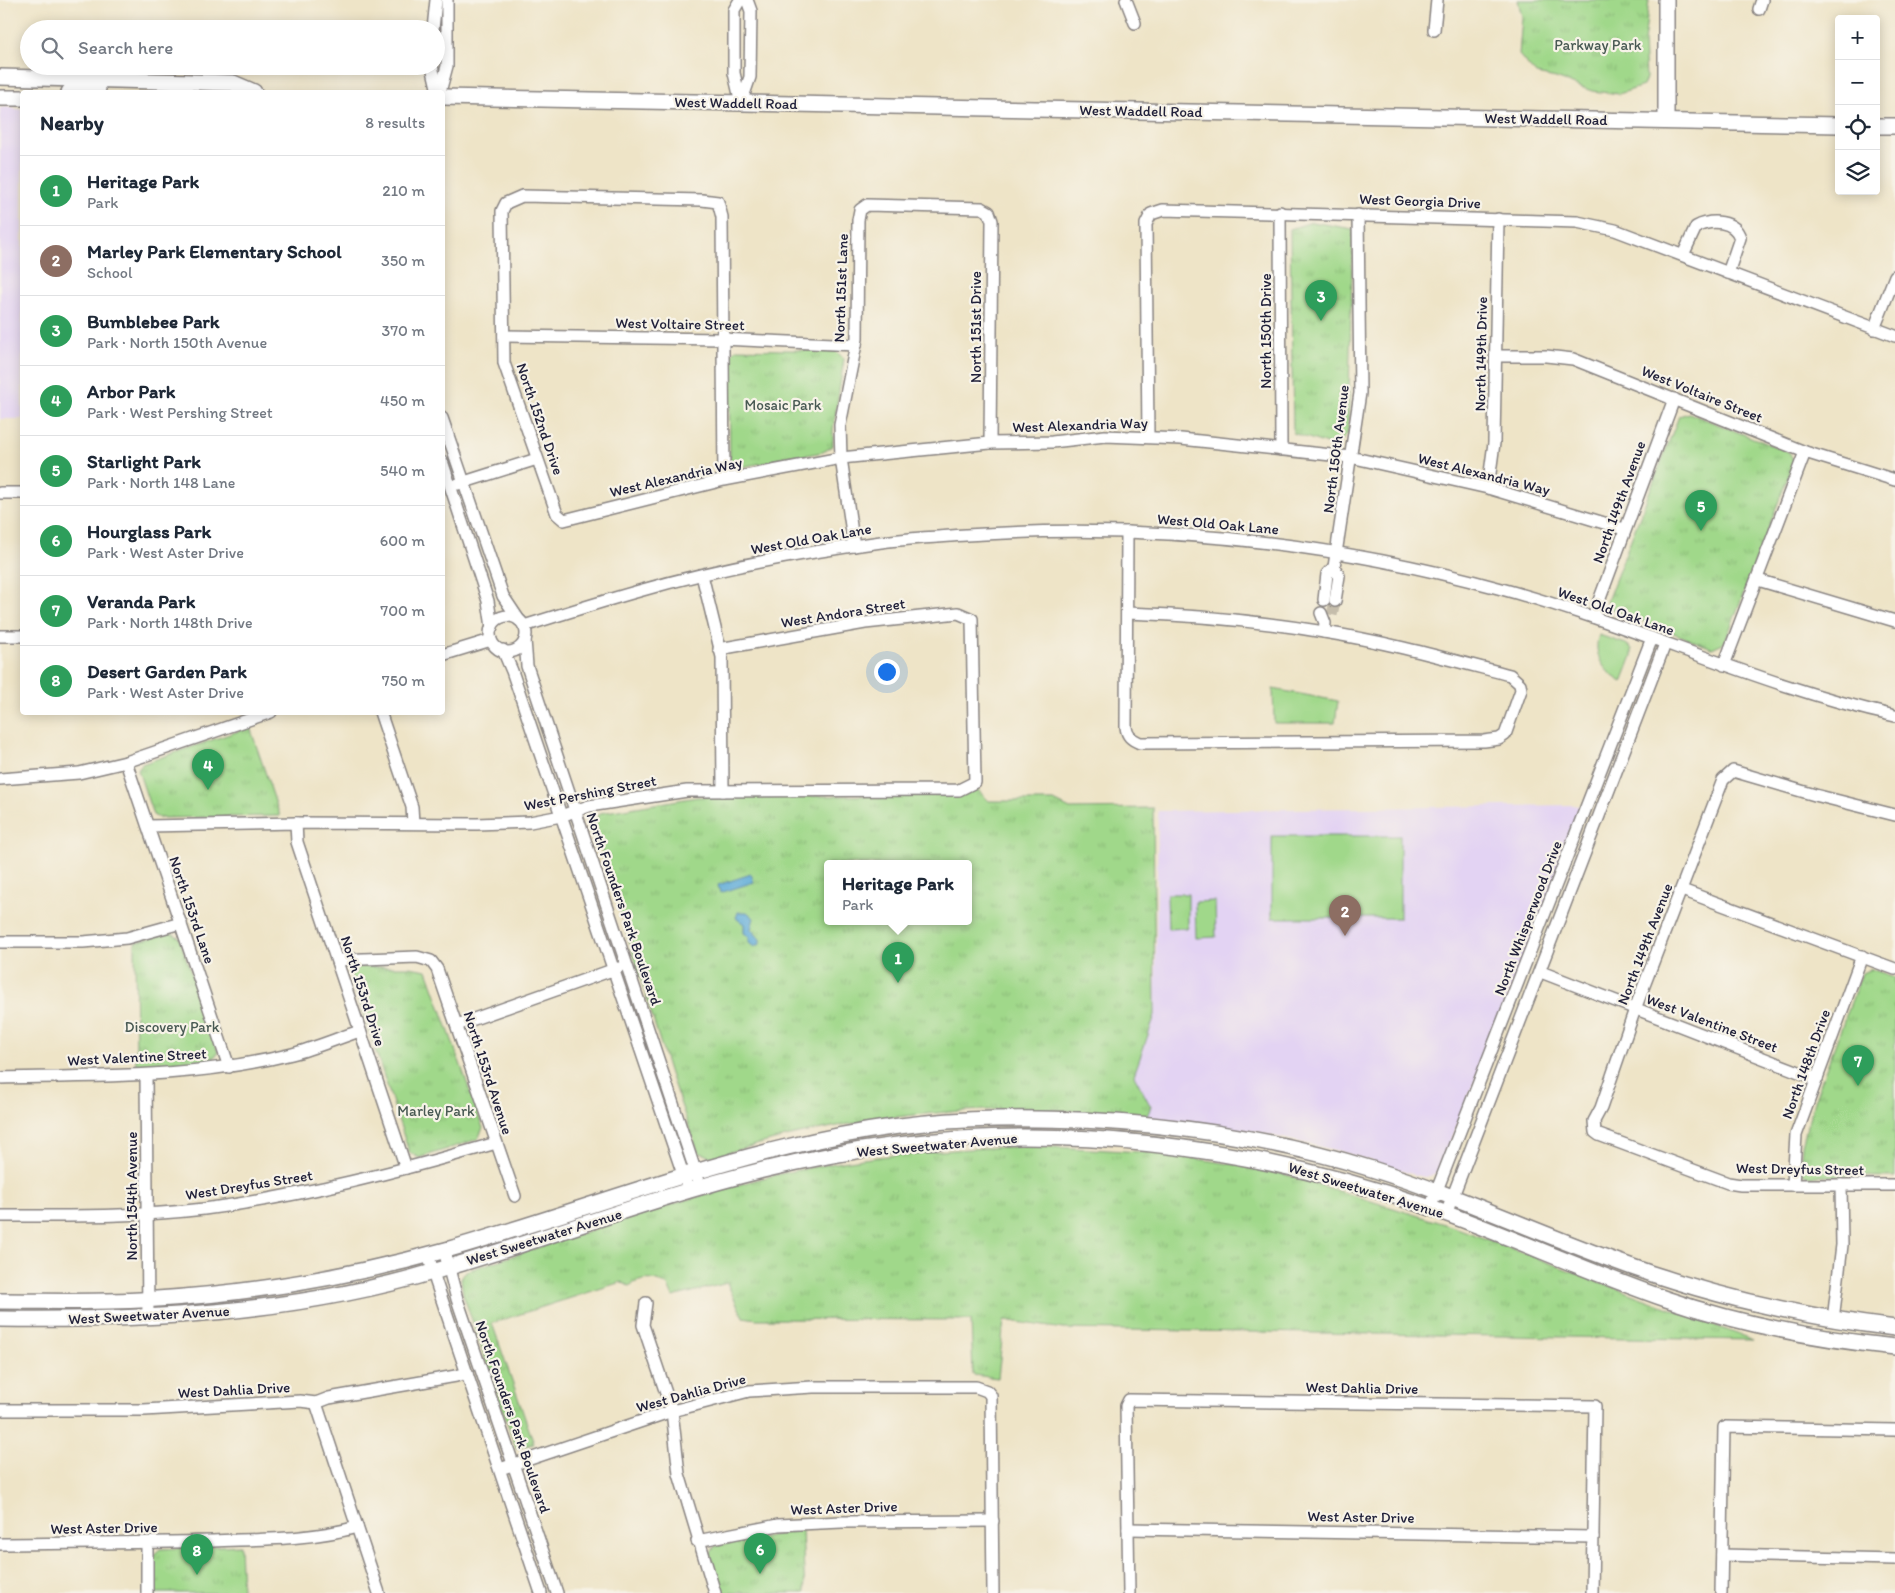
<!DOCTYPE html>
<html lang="en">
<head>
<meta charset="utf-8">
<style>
  body { margin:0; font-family:Itim,sans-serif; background:#f6f6f7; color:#1f2937 }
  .controls { position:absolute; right:15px; top:15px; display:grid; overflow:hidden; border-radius:5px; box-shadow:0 2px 12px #0003 }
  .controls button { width:45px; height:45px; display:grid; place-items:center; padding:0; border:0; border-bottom:1px solid #e0e1e3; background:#fff; color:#1f2937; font:25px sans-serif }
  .you { position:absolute; left:886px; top:671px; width:18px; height:18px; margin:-12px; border:4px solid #fff; border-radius:50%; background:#1a73e8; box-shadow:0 0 0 8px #1a73e833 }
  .badge { display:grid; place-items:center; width:32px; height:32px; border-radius:50%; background:#1f6fb2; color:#fff; font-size:16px; font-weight:700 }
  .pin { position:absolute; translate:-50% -41px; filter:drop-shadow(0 1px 2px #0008) }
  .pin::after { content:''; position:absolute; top:26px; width:18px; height:15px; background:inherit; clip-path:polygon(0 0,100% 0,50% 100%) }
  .popup { position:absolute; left:824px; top:860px; width:148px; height:65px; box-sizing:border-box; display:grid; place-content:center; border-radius:5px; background:#fff; filter:drop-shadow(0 1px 4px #0005); font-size:16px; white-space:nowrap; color:#747a83 }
  .popup b { font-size:19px; color:#1f2937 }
  .popup::after { content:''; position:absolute; left:50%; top:100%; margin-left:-10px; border:10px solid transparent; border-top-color:#fff }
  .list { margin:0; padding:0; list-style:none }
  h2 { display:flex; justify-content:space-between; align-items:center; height:65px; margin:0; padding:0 20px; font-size:21px }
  h2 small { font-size:16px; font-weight:400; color:#747a83 }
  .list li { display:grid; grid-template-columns:32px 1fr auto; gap:15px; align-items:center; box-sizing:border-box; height:70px; padding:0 20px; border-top:1px solid #e0e1e3 }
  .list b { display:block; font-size:19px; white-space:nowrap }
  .list p { margin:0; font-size:16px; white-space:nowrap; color:#747a83 }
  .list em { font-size:16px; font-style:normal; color:#747a83 }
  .icon { flex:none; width:28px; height:28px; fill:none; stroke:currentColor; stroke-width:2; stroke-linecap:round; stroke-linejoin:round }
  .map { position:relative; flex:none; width:1895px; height:1593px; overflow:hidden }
  .search { position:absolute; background:#fff; box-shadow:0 2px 12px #0003; left:20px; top:20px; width:425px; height:55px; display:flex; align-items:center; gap:12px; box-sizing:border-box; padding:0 18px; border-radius:28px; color:#747a83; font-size:19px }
  .panel { position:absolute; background:#fff; box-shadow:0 2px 12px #0003; left:20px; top:90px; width:425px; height:625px; border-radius:5px }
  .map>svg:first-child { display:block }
  .built { fill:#e3d3f3 }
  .grass { fill:#a0d88a; stroke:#617d62 }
  .park { fill:url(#park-tufts); stroke:#617d62; fill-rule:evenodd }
  .water { fill:#5eacd8; stroke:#40678a }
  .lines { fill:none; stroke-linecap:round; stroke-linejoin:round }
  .street-tunnel { stroke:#c5bdab; stroke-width:11; stroke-dasharray:11 5.5; stroke-linecap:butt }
  .street-casing { stroke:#888381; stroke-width:14 }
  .secondary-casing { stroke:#888381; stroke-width:18 }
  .street { stroke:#fff; stroke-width:11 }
  .secondary { stroke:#fff; stroke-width:15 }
  .labels { text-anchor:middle; stroke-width:4.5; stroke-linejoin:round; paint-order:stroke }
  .park-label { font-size:15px; fill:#485953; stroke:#f7f3e8 }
  .street-label { font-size:15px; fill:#22223b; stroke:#f7f3e8 }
</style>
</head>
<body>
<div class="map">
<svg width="1895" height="1593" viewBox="0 0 1895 1593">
  <defs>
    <pattern id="park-tufts" width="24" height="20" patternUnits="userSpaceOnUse" patternTransform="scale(1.25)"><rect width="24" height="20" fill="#a0d88a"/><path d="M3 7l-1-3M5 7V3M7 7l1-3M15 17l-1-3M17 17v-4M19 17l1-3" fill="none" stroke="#8ab978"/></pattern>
  </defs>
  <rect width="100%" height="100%" fill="#f7f3e8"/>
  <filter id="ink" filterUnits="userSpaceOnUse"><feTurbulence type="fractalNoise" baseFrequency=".02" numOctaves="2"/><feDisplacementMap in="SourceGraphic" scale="10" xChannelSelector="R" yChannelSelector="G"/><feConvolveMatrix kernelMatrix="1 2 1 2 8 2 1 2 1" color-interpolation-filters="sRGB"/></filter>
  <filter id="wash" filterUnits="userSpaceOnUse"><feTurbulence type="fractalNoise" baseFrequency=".0096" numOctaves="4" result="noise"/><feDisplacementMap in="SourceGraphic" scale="20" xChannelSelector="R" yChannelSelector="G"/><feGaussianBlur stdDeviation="1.12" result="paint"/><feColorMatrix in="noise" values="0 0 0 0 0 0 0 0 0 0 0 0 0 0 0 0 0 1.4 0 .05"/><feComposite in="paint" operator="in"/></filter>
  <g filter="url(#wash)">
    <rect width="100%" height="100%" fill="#eee4c7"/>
    <g class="built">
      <path d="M7 107 22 110V419H0V108Z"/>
      <path d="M1573 805 1583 807 1440 1168 1434 1175 1425 1177 1415 1175 1339 1151 1256 1132 1146 1118 1134 1075 1155 1015 1158 811Z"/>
    </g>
    <g class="grass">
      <path d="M1599 635 1626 644 1632 649V656L1622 682C1604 672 1592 655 1599 635Z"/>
      <path d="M1273 689 1338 701 1335 723H1274Z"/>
      <rect x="1272" y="836" width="128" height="82"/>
      <path d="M1167 894H1188V928L1168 929Z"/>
      <path d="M1215 901 1216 937 1196 938 1195 902Z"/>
    </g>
    <g class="park">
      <path d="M1518 0H1649L1644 42 1646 78 1643 86 1619 94 1592 91 1556 78 1536 74 1519 55 1522 17Z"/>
      <path d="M1312 222 1353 229 1348 433 1336 447 1293 433 1290 229Z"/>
      <path d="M736 349 836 351 844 359 833 430V446L823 452 736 468 730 462 729 356Z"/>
      <path d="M1689 413 1789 452 1794 461 1725 642 1712 648 1612 609 1607 601 1679 416Z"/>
      <path d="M250 727 280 816 159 818 153 815 138 770 142 764Z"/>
      <path d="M977 789 989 801H1054L1070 809 1153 808 1155 1015 1134 1075 1151 1107 1146 1118C1038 1103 925 1108 817 1130 781 1137 746 1148 711 1157L698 1152 670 1074 593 824 600 813 697 797 960 795ZM828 864H968V922H828Z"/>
      <path d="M171 933 179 937 218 1052 212 1061 136 1068 135 942Z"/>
      <path d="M354 967H409L427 970 483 1128 478 1139 419 1158 409 1152 351 976Z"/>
      <path d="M1871 969 1895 977V1177L1808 1176 1800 1171 1802 1145 1814 1101 1862 973Z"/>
      <path d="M1037 1146 1159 1153 1257 1168 1291 1176 1457 1228 1753 1340 1063 1329 1004 1320 998 1378 973 1375 971 1320 757 1319 743 1317 727 1283 673 1297 668 1286C654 1278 643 1277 629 1286L621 1282 492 1323 534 1444 516 1448 463 1294 461 1279 466 1271C562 1240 658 1207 755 1180 846 1156 944 1149 1037 1146Z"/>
      <path d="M802 1530 805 1593H723L710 1555 715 1546Z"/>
      <path d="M240 1545 242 1593H152L151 1557 160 1549Z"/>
    </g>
    <g class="water">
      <path d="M751 874 754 882 720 893 718 885Z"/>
      <path d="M738 912H747L754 918 751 929 760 939V944L754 947 749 943V937L744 933V924L736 918Z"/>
    </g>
  </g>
  <g filter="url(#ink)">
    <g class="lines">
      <path class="street-tunnel" d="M1332 615 1335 601"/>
      <g class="street-casing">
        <g id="street">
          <path d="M740 0 734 10V73L741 103"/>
          <path d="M1126 0 1135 23"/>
          <path d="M1759 9 1762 0"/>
          <path d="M433 29 436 0"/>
          <path d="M1434 30 1437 0"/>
          <path d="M432 66 438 92"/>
          <path d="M440 92 447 66V0"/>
          <path d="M741 103 750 77 751 11 747 0"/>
          <path d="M1280 212 1281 450"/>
          <path d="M1683 255 1696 227C1711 219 1735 220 1740 238L1728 273"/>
          <path d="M1874 329 1895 276"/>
          <path d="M504 336 722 339 856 345"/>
          <path d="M1496 356H1546L1573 359 1805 452 1895 480"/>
          <path d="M442 418 503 596 519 620"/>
          <path d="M1148 437 1146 224 1151 214 1163 210 1577 222 1615 230 1895 336"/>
          <path d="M442 461 488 601 492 627"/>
          <path d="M724 480 722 217 718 202 702 200 522 196 506 203 502 211 504 363 557 514 564 520 724 480 841 458 990 443 1052 442 1105 436 1181 439 1350 457 1488 488 1624 529"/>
          <path d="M458 484 537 459"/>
          <path d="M1488 488 1494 443 1498 219"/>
          <path d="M0 493H22"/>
          <path d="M854 546 841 458 840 425 857 339 858 220 860 210 867 205 982 208 989 212 992 221 990 443"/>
          <path d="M1334 567 1360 393 1358 215"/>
          <path d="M1334 567 1339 576 1335 601"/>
          <path d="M702 575 722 657 723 791"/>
          <path d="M1758 580 1895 621"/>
          <path d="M1324 600 1327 574 1334 567"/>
          <path d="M1127 613C1192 615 1259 621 1324 632 1387 642 1448 659 1510 675L1520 684 1521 690 1505 735 1499 739 1484 741 1140 743C1131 739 1127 736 1126 727L1127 532"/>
          <path d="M1321 613 1325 623 1324 632"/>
          <circle cx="508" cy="634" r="18"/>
          <path d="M1593 617 1674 399"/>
          <path d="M524 626C562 614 600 602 639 591 718 568 800 553 881 542 909 538 938 537 966 535 1145 523 1326 541 1498 588 1633 624 1759 686 1895 716"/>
          <path d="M0 636H22"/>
          <path d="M525 640 527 666 698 1179"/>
          <path d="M503 650 512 671 686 1183"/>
          <path d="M442 655 491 640"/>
          <path d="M1724 665 1805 452"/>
          <path d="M380 712 412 807 413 823"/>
          <path d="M126 762 229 1067"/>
          <path d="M0 779 79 773 126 762 271 712"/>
          <path d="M1895 815 1815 795 1733 771 1723 780 1635 1009 1601 1108 1594 1121 1595 1132 1599 1135 1728 1183 1741 1185H1895"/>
          <path d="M296 823 297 842 406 1168"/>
          <path d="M148 826 296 823 477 824 530 822 561 816 589 806 687 791 959 790 975 782 972 619 958 613 865 623 719 649"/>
          <path d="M1682 890 1895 969"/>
          <path d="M0 942H83L127 938 181 923"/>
          <path d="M337 960 417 957 431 961 437 969 515 1196"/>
          <path d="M1541 972 1817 1079"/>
          <path d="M457 1025 618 968"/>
          <path d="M146 1075 148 1317"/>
          <path d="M0 1078C97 1076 196 1078 292 1054 315 1048 338 1038 360 1031"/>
          <path d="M1793 1185 1796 1135 1862 956"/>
          <path d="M1430 1208 1652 638"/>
          <path d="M1446 1214 1665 644"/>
          <path d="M0 1216C68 1216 137 1217 204 1209 304 1196 400 1171 496 1143"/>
          <path d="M444 1250 457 1299 557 1593"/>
          <path d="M428 1254 436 1282 541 1593"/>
          <path d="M646 1303 643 1325 672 1411 679 1474 715 1593"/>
          <path d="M1833 1320 1842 1245 1841 1185"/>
          <path d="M316 1403 379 1593"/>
          <path d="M0 1410H144L300 1401 316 1403 329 1398 456 1376 467 1373"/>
          <path d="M500 1469 672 1411 749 1391 813 1387H976L987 1391 991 1396 993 1593"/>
          <path d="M1128 1529 1593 1537"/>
          <path d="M697 1541 778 1525 842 1522 993 1521"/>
          <path d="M147 1543V1593"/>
          <path d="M0 1544C71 1543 142 1543 213 1541 261 1539 311 1540 357 1527"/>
          <path d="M1722 1555 1895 1559"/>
          <path d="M1129 1593 1126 1406 1129 1400 1595 1406 1592 1593"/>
          <path d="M1721 1593 1724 1427 1895 1430"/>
        </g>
      </g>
      <g class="secondary-casing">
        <g id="secondary">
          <path d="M0 77 233 83 254 92"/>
          <path d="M69 92 87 89H98"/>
          <path d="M442 97 1839 125"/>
          <path d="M0 98H22"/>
          <path d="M1666 121V0"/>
          <path d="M1876 126H1895"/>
          <path d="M0 1301C52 1301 105 1303 157 1299 253 1293 353 1276 446 1250 629 1198 801 1121 996 1119 1123 1117 1250 1131 1372 1169 1453 1194 1531 1230 1610 1259 1703 1294 1797 1316 1895 1328"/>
          <path d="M0 1319C146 1321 296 1313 436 1271 546 1239 653 1197 763 1170 848 1149 938 1137 1025 1137 1163 1137 1298 1162 1428 1207 1508 1235 1585 1271 1666 1299 1739 1324 1818 1339 1895 1347"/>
        </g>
      </g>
      <use href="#street" class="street"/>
      <use href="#secondary" class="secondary"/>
    </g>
  </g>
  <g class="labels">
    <g class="park-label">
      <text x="1598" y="50">Parkway Park</text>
      <text x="783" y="410">Mosaic Park</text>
      <text x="172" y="1032">Discovery Park</text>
      <text x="436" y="1116">Marley Park</text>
    </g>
    <g class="street-label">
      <text transform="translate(736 103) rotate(1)" y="5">West Waddell Road</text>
      <text transform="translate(1141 111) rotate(1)" y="5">West Waddell Road</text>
      <text transform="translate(1546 119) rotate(1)" y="5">West Waddell Road</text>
      <text transform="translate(1420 201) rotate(2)" y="5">West Georgia Drive</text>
      <text transform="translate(841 288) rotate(-88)" y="5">North 151st Lane</text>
      <text transform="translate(680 324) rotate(1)" y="5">West Voltaire Street</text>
      <text transform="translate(976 327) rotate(-90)" y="5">North 151st Drive</text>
      <text transform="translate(1266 331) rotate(-90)" y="5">North 150th Drive</text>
      <text transform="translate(1481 354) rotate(-89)" y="5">North 149th Drive</text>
      <text transform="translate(1702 394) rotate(22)" y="5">West Voltaire Street</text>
      <text transform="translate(540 419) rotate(71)" y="5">North 152nd Drive</text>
      <text transform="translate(1080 425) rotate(-2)" y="5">West Alexandria Way</text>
      <text transform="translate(1336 449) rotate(-83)" y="5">North 150th Avenue</text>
      <text transform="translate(1484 474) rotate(14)" y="5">West Alexandria Way</text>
      <text transform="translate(676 477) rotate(-13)" y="5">West Alexandria Way</text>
      <text transform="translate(1619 502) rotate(-70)" y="5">North 149th Avenue</text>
      <text transform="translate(1218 524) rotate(5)" y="5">West Old Oak Lane</text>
      <text transform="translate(811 539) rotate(-10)" y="5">West Old Oak Lane</text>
      <text transform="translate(1616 611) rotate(19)" y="5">West Old Oak Lane</text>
      <text transform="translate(843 613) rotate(-9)" y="5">West Andora Street</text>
      <text transform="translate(590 793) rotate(-11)" y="5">West Pershing Street</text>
      <text transform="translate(624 909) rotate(71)" y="5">North Founders Park Boulevard</text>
      <text transform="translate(192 910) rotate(71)" y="5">North 153rd Lane</text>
      <text transform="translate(1528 918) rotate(-69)" y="5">North Whisperwood Drive</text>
      <text transform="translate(1645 944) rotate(-69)" y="5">North 149th Avenue</text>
      <text transform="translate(363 991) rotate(72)" y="5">North 153rd Drive</text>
      <text transform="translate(1712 1023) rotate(21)" y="5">West Valentine Street</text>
      <text transform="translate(137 1057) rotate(-3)" y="5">West Valentine Street</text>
      <text transform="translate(1806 1064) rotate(-70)" y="5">North 148th Drive</text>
      <text transform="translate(488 1073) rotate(72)" y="5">North 153rd Avenue</text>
      <text transform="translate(937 1145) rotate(-5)" y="5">West Sweetwater Avenue</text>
      <text transform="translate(1800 1169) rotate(1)" y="5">West Dreyfus Street</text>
      <text transform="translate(249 1185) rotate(-9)" y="5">West Dreyfus Street</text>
      <text transform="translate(1366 1190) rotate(17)" y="5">West Sweetwater Avenue</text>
      <text transform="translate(132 1196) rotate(-90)" y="5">North 154th Avenue</text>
      <text transform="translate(544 1237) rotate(-17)" y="5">West Sweetwater Avenue</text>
      <text transform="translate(149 1315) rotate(-3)" y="5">West Sweetwater Avenue</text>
      <text transform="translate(1362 1388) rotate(1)" y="5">West Dahlia Drive</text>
      <text transform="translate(234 1390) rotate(-3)" y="5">West Dahlia Drive</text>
      <text transform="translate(691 1393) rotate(-15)" y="5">West Dahlia Drive</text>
      <text transform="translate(513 1417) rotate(71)" y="5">North Founders Park Boulevard</text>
      <text transform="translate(844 1508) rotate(-2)" y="5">West Aster Drive</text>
      <text transform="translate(1361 1517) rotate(1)" y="5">West Aster Drive</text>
      <text transform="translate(104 1528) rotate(-1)" y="5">West Aster Drive</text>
    </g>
  </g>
</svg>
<div class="controls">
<button>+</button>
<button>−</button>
<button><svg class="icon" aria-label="locate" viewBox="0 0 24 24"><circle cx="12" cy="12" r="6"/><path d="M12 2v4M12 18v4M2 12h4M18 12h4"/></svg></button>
<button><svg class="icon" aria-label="layers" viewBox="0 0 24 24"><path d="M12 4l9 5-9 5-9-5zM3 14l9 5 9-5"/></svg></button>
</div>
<div class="you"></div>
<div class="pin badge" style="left:898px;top:983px;background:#2e9e5b">1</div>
<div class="popup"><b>Heritage Park</b>Park</div>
<div class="pin badge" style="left:1345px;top:936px;background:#8d6e63">2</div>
<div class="pin badge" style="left:1321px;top:321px;background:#2e9e5b">3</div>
<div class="pin badge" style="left:208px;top:790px;background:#2e9e5b">4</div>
<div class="pin badge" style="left:1701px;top:531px;background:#2e9e5b">5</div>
<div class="pin badge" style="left:760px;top:1574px;background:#2e9e5b">6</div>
<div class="pin badge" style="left:1858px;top:1086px;background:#2e9e5b">7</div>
<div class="pin badge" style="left:197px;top:1575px;background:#2e9e5b">8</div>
<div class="search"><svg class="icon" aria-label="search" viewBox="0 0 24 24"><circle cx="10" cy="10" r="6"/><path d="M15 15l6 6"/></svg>Search here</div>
<section class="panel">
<h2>Nearby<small>8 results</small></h2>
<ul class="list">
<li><span class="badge" style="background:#2e9e5b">1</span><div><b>Heritage Park</b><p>Park</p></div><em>210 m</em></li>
<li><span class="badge" style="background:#8d6e63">2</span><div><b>Marley Park Elementary School</b><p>School</p></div><em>350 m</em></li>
<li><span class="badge" style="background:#2e9e5b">3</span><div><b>Bumblebee Park</b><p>Park · North 150th Avenue</p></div><em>370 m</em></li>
<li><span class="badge" style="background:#2e9e5b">4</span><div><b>Arbor Park</b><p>Park · West Pershing Street</p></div><em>450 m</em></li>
<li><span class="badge" style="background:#2e9e5b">5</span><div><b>Starlight Park</b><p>Park · North 148 Lane</p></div><em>540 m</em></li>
<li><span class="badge" style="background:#2e9e5b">6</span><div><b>Hourglass Park</b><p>Park · West Aster Drive</p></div><em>600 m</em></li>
<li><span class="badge" style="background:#2e9e5b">7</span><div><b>Veranda Park</b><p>Park · North 148th Drive</p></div><em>700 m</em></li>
<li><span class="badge" style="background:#2e9e5b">8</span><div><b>Desert Garden Park</b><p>Park · West Aster Drive</p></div><em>750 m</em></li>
</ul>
</section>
</div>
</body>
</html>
